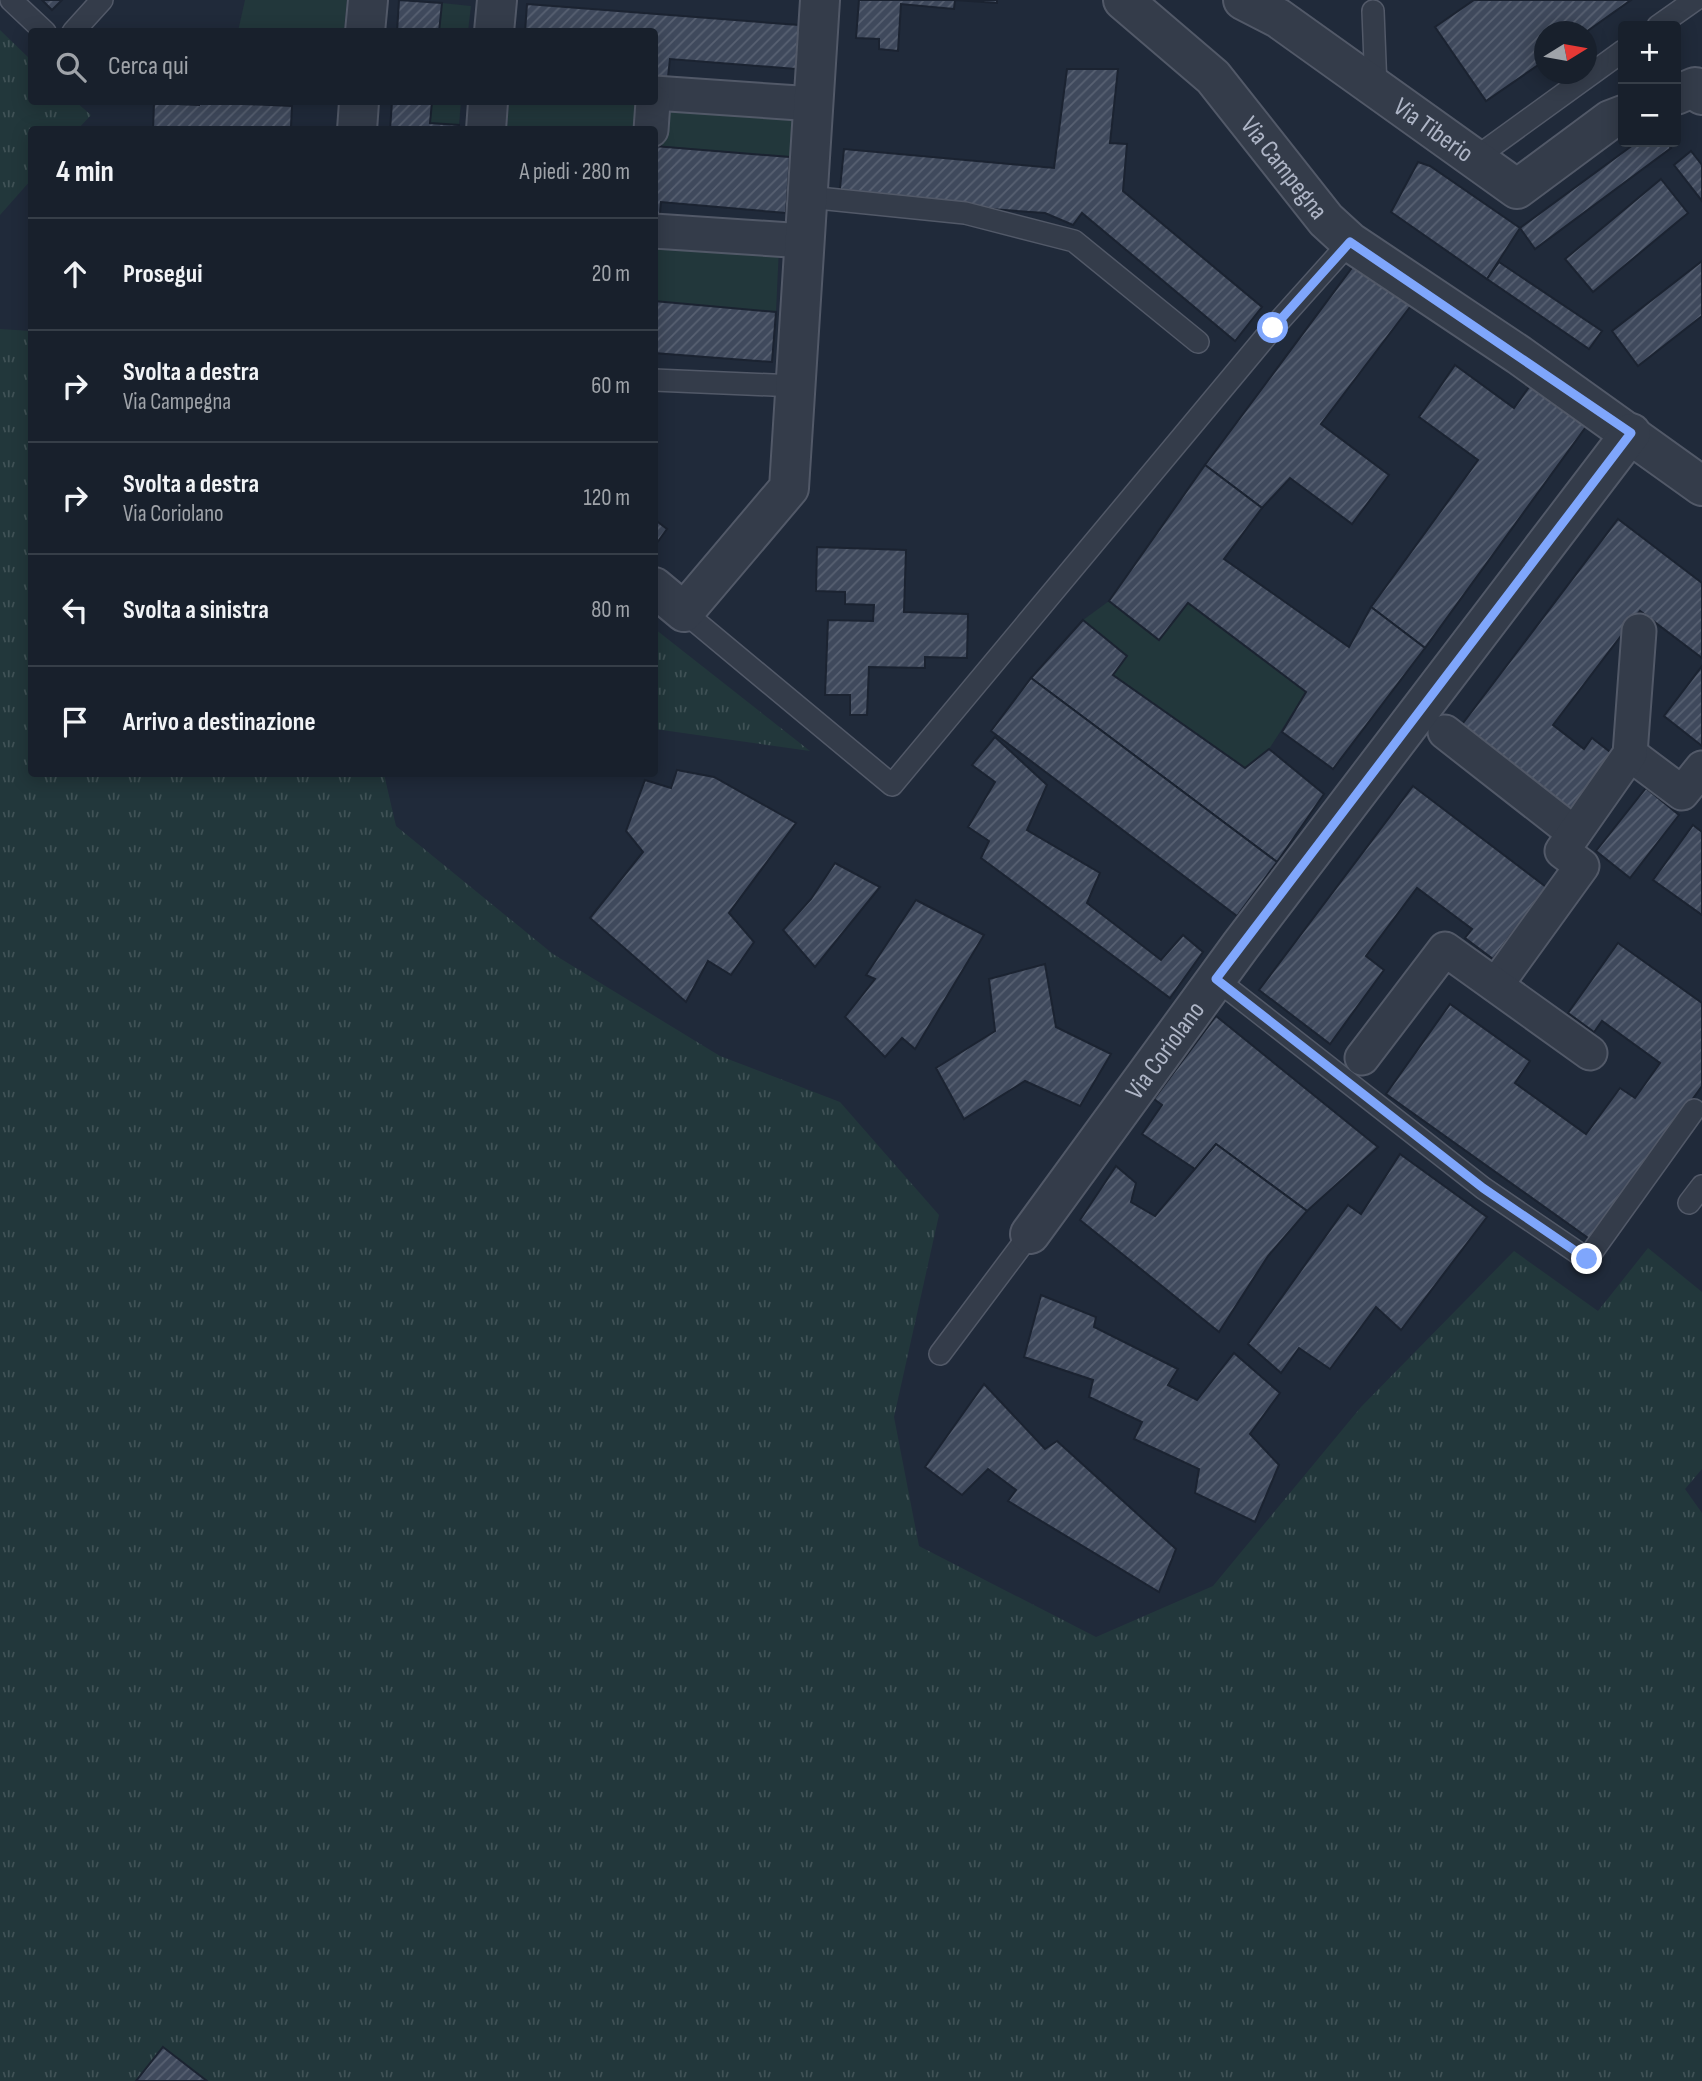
<!DOCTYPE html>
<html lang="it">
<head>
<meta charset="utf-8">
<style>
  body { margin:0; font-family:"Sofia Sans Condensed",sans-serif; background:#212834; color:#f1f3f6 }
  .controls { position:absolute; right:21px; top:21px; display:grid; overflow:hidden; border-radius:7px; box-shadow:0 4px 18px #0003 }
  .controls button { width:63px; height:63px; display:grid; place-items:center; padding:0; border:0; border-bottom:2px solid #363e48; background:#18202c; color:#f1f3f6; font:35px sans-serif }
  .compass { position:absolute; left:1534px; top:21px; width:63px; height:63px; border-radius:50%; background:#18202c; box-shadow:0 4px 18px #0003; rotate:79deg }
  .stop { position:absolute; width:21px; height:21px; margin:-16px; border:5px solid #7fa6fc; border-radius:50%; background:#fff }
  .stop.end { background:#7fa6fc; border-color:#fff; box-shadow:0 2px 7px #0008 }
  .list { margin:0; padding:0; list-style:none }
  h2 { display:flex; justify-content:space-between; align-items:center; height:91px; margin:0; padding:0 28px; font-size:30px }
  h2 small { font-size:23px; font-weight:400; color:#9fa3a9 }
  .list li { display:grid; grid-template-columns:46px 1fr auto; gap:21px; align-items:center; box-sizing:border-box; height:112px; padding:0 28px; border-top:2px solid #363e48 }
  .list b { display:block; font-size:26px; white-space:nowrap }
  .list p { margin:0; font-size:23px; white-space:nowrap; color:#9fa3a9 }
  .list em { font-size:23px; font-style:normal; color:#9fa3a9 }
  .icon { flex:none; width:38px; height:38px; fill:none; stroke:currentColor; stroke-width:2; stroke-linecap:round; stroke-linejoin:round }
  .map { position:relative; flex:none; width:1702px; height:2081px; overflow:hidden }
  .search { position:absolute; background:#18202c; box-shadow:0 4px 18px #0003; left:28px; top:28px; width:630px; height:77px; display:flex; align-items:center; gap:18px; box-sizing:border-box; padding:0 24px; border-radius:7px; color:#9fa3a9; font-size:26px }
  .panel { position:absolute; background:#18202c; box-shadow:0 4px 18px #0003; left:28px; top:126px; width:630px; height:651px; border-radius:7px }
  .map>svg:first-child { display:block }
  .grass { fill:url(#grass-tufts) }
  .park { fill:#22373b }
  .building { fill:url(#building-hatch); stroke:#1b2331; stroke-width:2 }
  .lines { fill:none; stroke-linecap:round; stroke-linejoin:round }
  .service-casing { stroke:#525968; stroke-width:24 }
  .pedestrian-casing { stroke:#525968; stroke-width:37 }
  .minor-casing { stroke:#525968; stroke-width:42 }
  .service { stroke:#343c4a; stroke-width:21 }
  .pedestrian { stroke:#343c4a; stroke-width:33 }
  .minor { stroke:#343c4a; stroke-width:38 }
  .route { stroke:#7fa6fc; stroke-width:9 }
  .labels { text-anchor:middle; stroke-width:7; stroke-linejoin:round; paint-order:stroke }
  .street-label { font-size:26px; fill:#afb6c7; stroke:#1a212f }
</style>
</head>
<body>
<div class="map">
<svg width="1702" height="2081" viewBox="0 0 1702 2081">
  <defs>
    <pattern id="grass-tufts" width="24" height="20" patternUnits="userSpaceOnUse" patternTransform="scale(1.75)"><rect width="24" height="20" fill="#22373b"/><path d="M3 7l-1-3M5 7V3M7 7l1-3M15 17l-1-3M17 17v-4M19 17l1-3" fill="none" stroke="#405256"/></pattern>
    <pattern id="building-hatch" width="6" height="6" patternUnits="userSpaceOnUse" patternTransform="scale(1.75)"><rect width="6" height="6" fill="#3f495c"/><path d="M-1 1l2-2M0 6l6-6M5 7l2-2" fill="none" stroke="#586172"/></pattern>
  </defs>
  <rect width="100%" height="100%" fill="#202a3a"/>
  <g class="grass">
    <path d="M0 30 31 60 32 102H76L91 115 78 129 32 130 31 180 0 215Z"/>
    <path d="M0 329 31 331 32 774H384L396 826 553 954 720 1056 840 1102 939 1215 894 1417 919 1546 1096 1637 1213 1586 1361 1407 1514 1251 1598 1311 1648 1248 1702 1292V1469L1685 1489 1702 1513V2081H0Z"/>
    <path d="M654 629H655L810 751 655 729Z"/>
  </g>
  <g class="park">
    <path d="M245 0H347L344 31H238Z"/>
    <path d="M442 3 471 6 468 31 439 32Z"/>
    <path d="M665 97 793 108 790 157 662 146Z"/>
    <path d="M432 102H461L459 125 430 123Z"/>
    <path d="M509 102H641L639 129 507 130Z"/>
    <path d="M654 237 779 248 776 312 655 301Z"/>
    <path d="M1109 601 1159 640 1188 603 1306 692 1269 749 1245 768 1113 675 1127 656 1083 620Z"/>
  </g>
  <g class="building">
    <path d="M42 0H62L52 10Z"/>
    <path d="M399 0 442 3 439 32H397Z"/>
    <path d="M859 0H997V3L955 0 954 9 901 4 898 51 879 49V39L856 38Z"/>
    <path d="M1474 0H1631L1586 32H1544V61L1486 101 1435 27Z"/>
    <path d="M527 4 799 25 796 69 670 59 667 86H654V32H525Z"/>
    <path d="M1067 69H1118L1110 143 1127 144 1123 191 1262 307 1235 341 1082 213 1073 225 1045 213 839 198 844 149 1054 168Z"/>
    <path d="M199 102 292 106 291 127 304 130H153L154 103 199 105Z"/>
    <path d="M392 102H432L430 123 459 125V130H390Z"/>
    <path d="M1637 142H1666L1671 148 1535 249 1520 228Z"/>
    <path d="M654 146 790 157 786 213 661 202 659 224H654Z"/>
    <path d="M1691 151 1702 165V201L1674 165Z"/>
    <path d="M1418 162 1430 166 1520 228 1487 279 1391 212Z"/>
    <path d="M1661 179 1688 213 1593 292 1565 259Z"/>
    <path d="M1360 257 1416 299 1321 424 1389 475 1352 524 1290 478 1262 508 1205 465Z"/>
    <path d="M1702 261V316L1638 366 1612 331Z"/>
    <path d="M1499 262 1602 331 1589 349 1487 279Z"/>
    <path d="M654 301 776 312 772 362 654 353Z"/>
    <path d="M1455 365 1514 408 1532 383 1588 424 1425 648 1371 607 1478 460 1419 417Z"/>
    <path d="M1205 465 1262 508 1224 559 1349 647 1371 607 1425 648 1333 769 1282 732 1306 692 1188 603 1159 640 1109 601Z"/>
    <path d="M654 519 667 529 654 547Z"/>
    <path d="M1618 519 1702 583V658L1640 611 1553 725 1584 749 1592 738 1614 755 1568 816 1457 731Z"/>
    <path d="M817 547 906 550 904 612 968 614 967 658 925 657V668L869 667 867 715H850V695H825L828 620 873 621 874 605 845 604V592L816 591Z"/>
    <path d="M1083 620 1127 656 1113 675 1245 768 1269 749 1324 794 1277 862 1031 678Z"/>
    <path d="M1702 666V746L1664 716Z"/>
    <path d="M1031 678 1277 862 1237 916 991 731Z"/>
    <path d="M995 737 1047 785 1027 830 1100 873 1087 903 1161 960 1183 935 1203 952 1170 998 981 858 989 841 968 827 995 782 972 765Z"/>
    <path d="M677 770 714 777 796 823 729 913 754 942 731 975 708 961 686 1002 590 918 643 852 626 831 645 780 671 788Z"/>
    <path d="M1413 786 1546 887 1493 959 1465 938 1472 929 1417 888 1366 956 1384 970 1330 1044 1259 990Z"/>
    <path d="M1646 788 1679 815 1630 878 1596 851Z"/>
    <path d="M1693 825 1702 832V915L1653 880Z"/>
    <path d="M835 863 880 887 815 967 783 930 811 899Z"/>
    <path d="M916 900 984 935 915 1049 902 1038 885 1057 845 1017 875 979 866 975Z"/>
    <path d="M1618 943 1702 1003V1086L1591 1240 1386 1094 1450 1004 1530 1061 1515 1083 1586 1134 1620 1088 1635 1098 1660 1063 1602 1021 1594 1032 1568 1013Z"/>
    <path d="M1045 964 1056 1027 1111 1054 1080 1106 1025 1081 964 1119 936 1068 995 1031 989 979Z"/>
    <path d="M1216 1016 1378 1147 1307 1211 1216 1144 1195 1169 1142 1134 1162 1105 1154 1099Z"/>
    <path d="M1216 1144 1307 1211 1268 1256 1219 1332 1080 1220 1116 1166 1136 1183 1131 1202 1155 1216Z"/>
    <path d="M1400 1154 1487 1217 1401 1330 1376 1307 1330 1369 1299 1348 1281 1373 1248 1344 1348 1205 1361 1214Z"/>
    <path d="M1041 1295 1096 1317 1094 1327 1178 1369 1168 1385 1197 1400 1234 1353 1280 1393 1250 1434 1279 1465 1255 1522 1195 1493 1199 1469 1134 1439 1142 1422 1089 1397 1093 1380 1024 1357Z"/>
    <path d="M984 1384 1045 1449 1057 1441 1176 1549 1159 1592 1008 1501 1016 1490 988 1469 962 1495 925 1467Z"/>
    <path d="M163 2047 207 2081H136Z"/>
  </g>
  <g class="lines">
    <g class="service-casing">
      <g id="service">
        <path d="M11 0 45 32"/>
        <path d="M1373 11 1376 88"/>
        <path d="M1658 26 1695 0"/>
        <path d="M73 32 102 0"/>
        <path d="M1474 159 1623 51"/>
        <path d="M808 197 965 213 1074 241 1198 342"/>
        <path d="M654 380 796 386"/>
        <path d="M684 612 892 785 1273 328 1350 242"/>
        <path d="M1216 979 1483 1188 1587 1259 1694 1110"/>
        <path d="M1689 1203 1702 1186"/>
        <path d="M940 1354 1030 1234"/>
      </g>
    </g>
    <g class="pedestrian-casing">
      <g id="pedestrian">
        <path d="M654 93 814 104"/>
        <path d="M651 130 653 102"/>
        <path d="M654 231 805 241"/>
        <path d="M1445 732 1574 833"/>
        <path d="M1630 754 1682 793 1702 768"/>
        <path d="M1496 985 1582 866 1562 851 1630 754 1639 631"/>
        <path d="M1362 1058 1445 949 1590 1053"/>
      </g>
    </g>
    <g class="minor-casing">
      <g id="minor">
        <path id="s1" d="M1123 0 1213 77 1326 220 1350 242 1519 355 1702 486"/>
        <path id="s2" d="M1243 0 1278 18 1517 189 1610 120 1623 115"/>
        <path d="M365 32 368 0"/>
        <path d="M494 32 497 0"/>
        <path d="M1676 95 1695 87 1702 95"/>
        <path d="M357 130 359 102"/>
        <path d="M486 130 488 102"/>
        <path d="M654 587 684 612 789 488 820 0"/>
        <path id="s3" d="M1030 1234 1241 945 1631 433"/>
      </g>
    </g>
    <use href="#service" class="service"/>
    <use href="#pedestrian" class="pedestrian"/>
    <use href="#minor" class="minor"/>
  </g>
  <g class="lines">
    <path class="route" d="M1273 328 1350 242 1631 433 1216 979 1483 1188 1587 1259"/>
  </g>
  <g class="labels">
    <g class="street-label">
      <text dy="9" stroke="none"><textPath href="#s2" startOffset="231">Via Tiberio</textPath></text>
      <text dy="9" stroke="none"><textPath href="#s1" startOffset="234">Via Campegna</textPath></text>
      <text dy="9" stroke="none"><textPath href="#s3" startOffset="228">Via Coriolano</textPath></text>
    </g>
  </g>
</svg>
<div class="controls">
<button>+</button>
<button>−</button>
</div>
<svg class="compass" viewBox="-18 -18 36 36"><path d="M0-13l5 13h-10z" fill="#e53935"/><path d="M0 13l5-13h-10z" fill="#9fa3a9"/></svg>
<div class="stop" style="left:1273px;top:328px"></div>
<div class="stop end" style="left:1587px;top:1259px"></div>
<div class="search"><svg class="icon" aria-label="search" viewBox="0 0 24 24"><circle cx="10" cy="10" r="6"/><path d="M15 15l6 6"/></svg>Cerca qui</div>
<section class="panel">
<h2>4 min<small>A piedi · 280 m</small></h2>
<ul class="list">
<li><svg class="icon" aria-label="ahead" viewBox="0 0 24 24"><path d="M12 20V5M6 11l6-6 6 6"/></svg><div><b>Prosegui</b></div><em>20 m</em></li>
<li><svg class="icon" aria-label="right" viewBox="0 0 24 24"><path d="M7 20v-9h11M14 6l5 5-5 5"/></svg><div><b>Svolta a destra</b><p>Via Campegna</p></div><em>60 m</em></li>
<li><svg class="icon" aria-label="right" viewBox="0 0 24 24"><path d="M7 20v-9h11M14 6l5 5-5 5"/></svg><div><b>Svolta a destra</b><p>Via Coriolano</p></div><em>120 m</em></li>
<li><svg class="icon" aria-label="left" viewBox="0 0 24 24"><path d="M17 20v-9H6M10 6l-5 5 5 5"/></svg><div><b>Svolta a sinistra</b></div><em>80 m</em></li>
<li><svg class="icon" aria-label="arrive" viewBox="0 0 24 24"><path d="M6 21V4h12l-3 4 3 4H6"/></svg><div><b>Arrivo a destinazione</b></div></li>
</ul>
</section>
</div>
</body>
</html>
